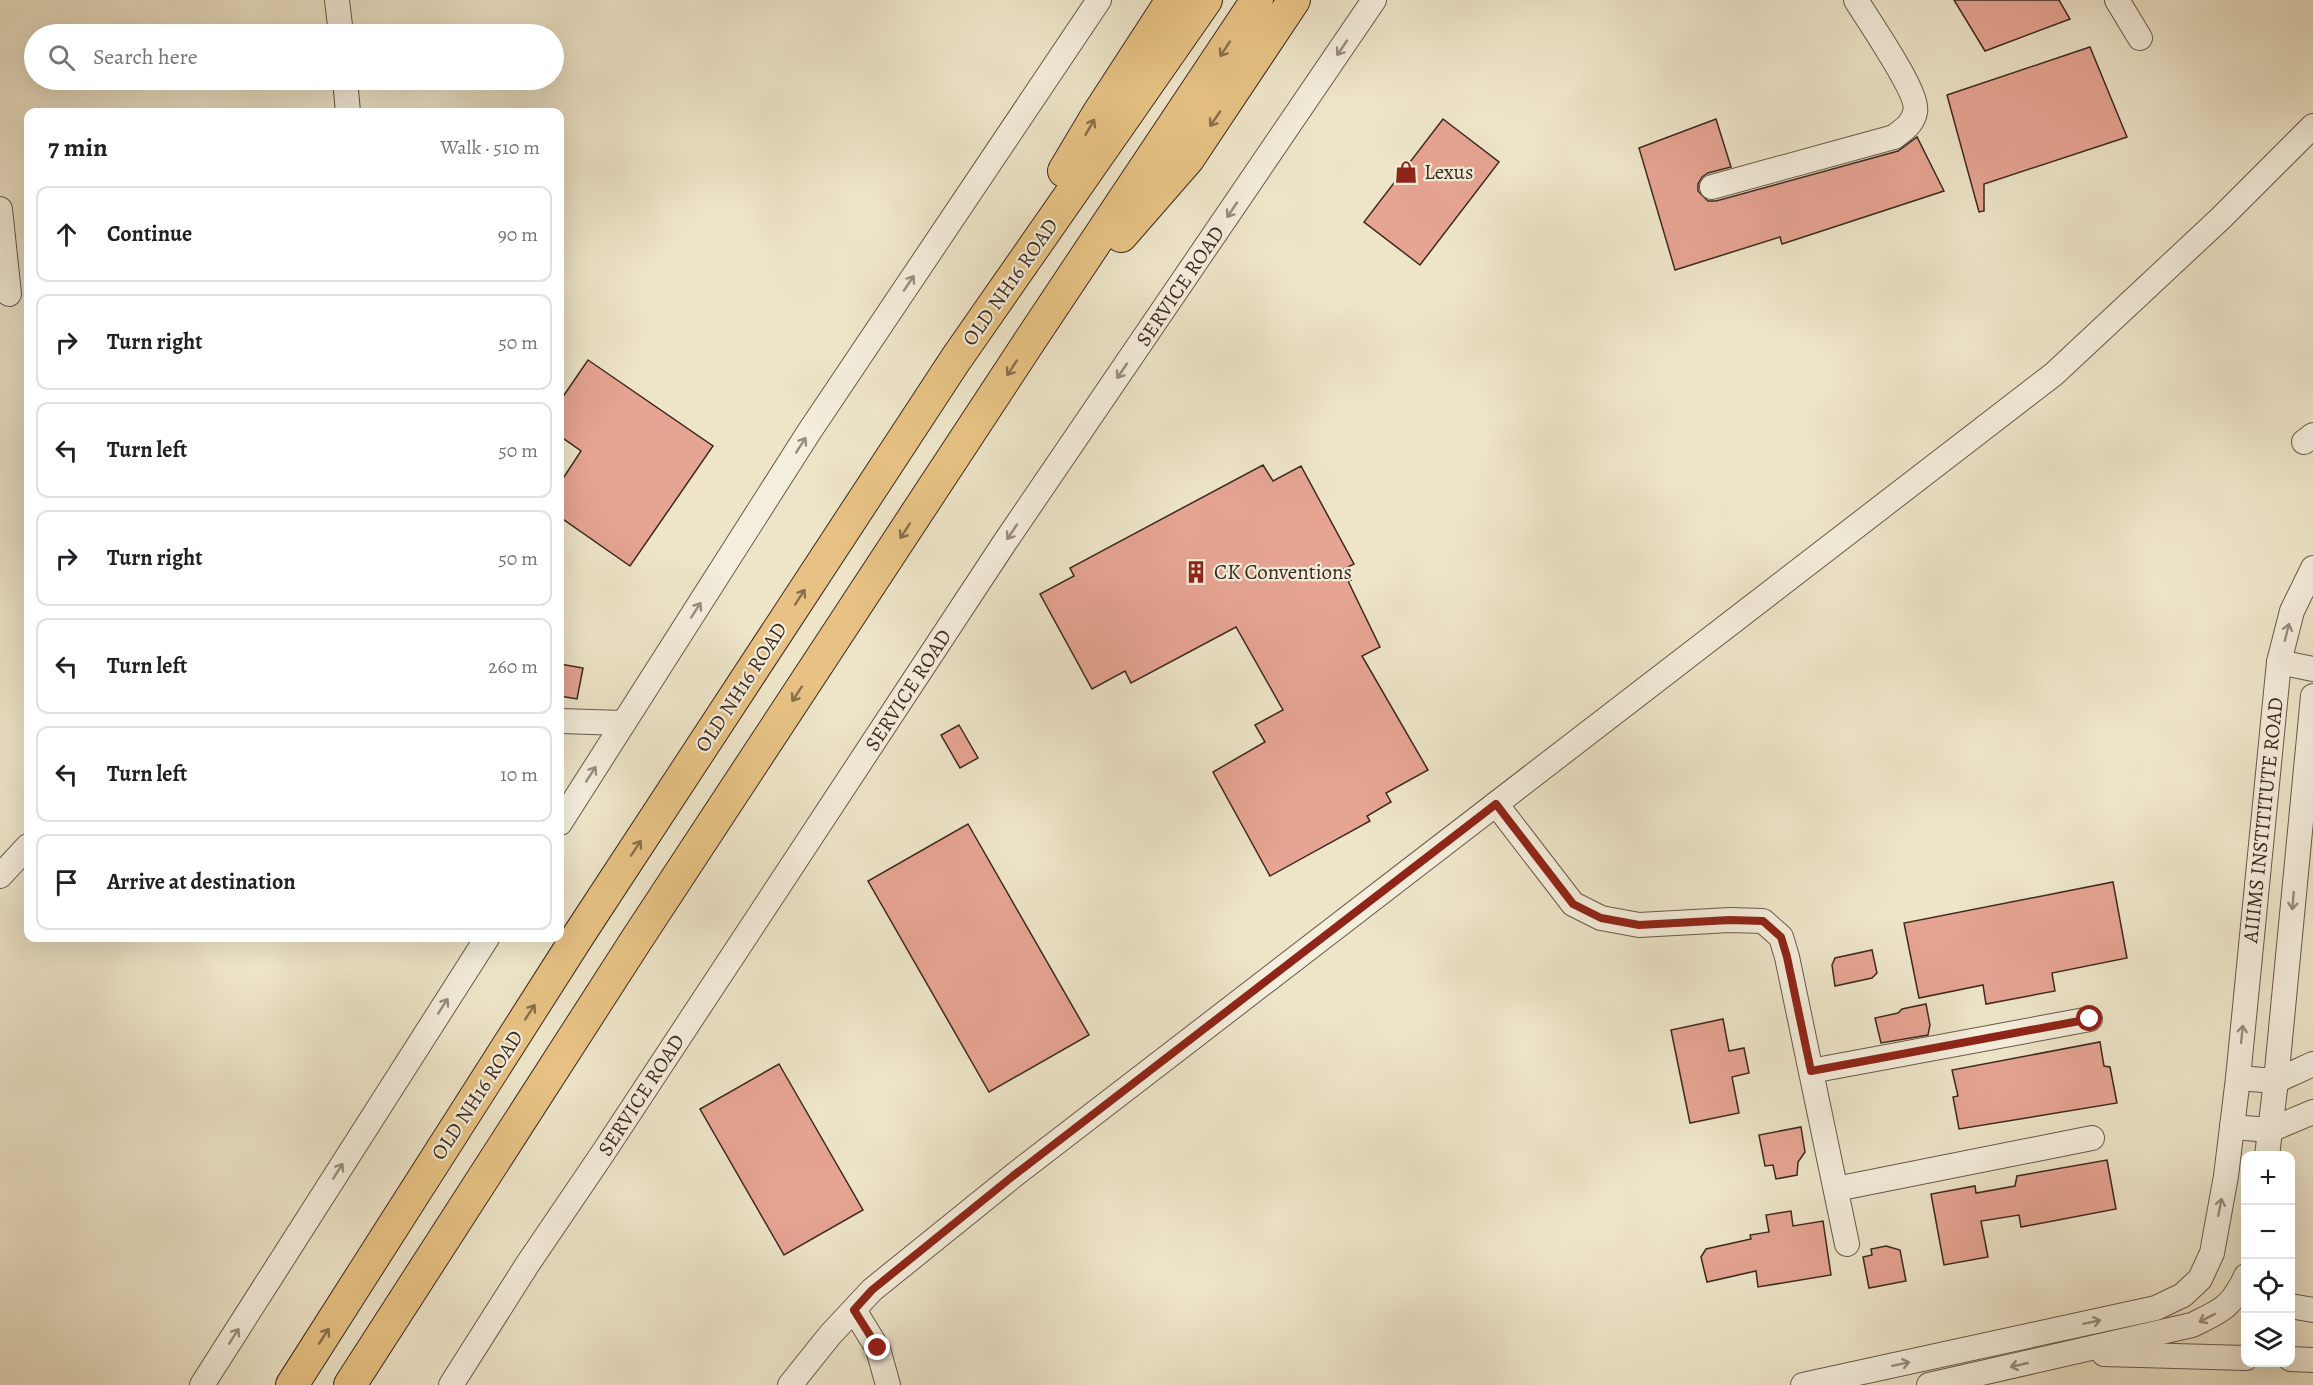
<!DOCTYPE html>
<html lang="en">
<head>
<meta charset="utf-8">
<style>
  body { margin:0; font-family:Alegreya,serif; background:#f6f6f6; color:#202124 }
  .controls { position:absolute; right:18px; bottom:18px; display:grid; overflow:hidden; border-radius:12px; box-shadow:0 6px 24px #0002 }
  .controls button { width:54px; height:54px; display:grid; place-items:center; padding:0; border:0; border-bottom:2px solid #e0e0e0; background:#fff; color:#202124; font:30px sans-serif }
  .stop { position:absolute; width:18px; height:18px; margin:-14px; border:4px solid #8f2418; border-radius:50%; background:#fff }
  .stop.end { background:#8f2418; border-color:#fff; box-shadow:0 2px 6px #0008 }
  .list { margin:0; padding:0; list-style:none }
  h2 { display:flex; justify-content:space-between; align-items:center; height:78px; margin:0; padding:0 24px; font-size:26px }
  h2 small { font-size:20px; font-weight:400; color:#757577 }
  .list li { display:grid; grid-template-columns:39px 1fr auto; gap:18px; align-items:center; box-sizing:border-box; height:96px; margin:0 12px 12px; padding:0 12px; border:2px solid #e0e0e0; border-radius:12px }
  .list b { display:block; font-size:22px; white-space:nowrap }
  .list em { font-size:20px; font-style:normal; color:#757577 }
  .icon { flex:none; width:33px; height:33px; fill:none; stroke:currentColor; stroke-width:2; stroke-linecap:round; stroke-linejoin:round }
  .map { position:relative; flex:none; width:2313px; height:1385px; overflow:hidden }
  .search { position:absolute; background:#fff; box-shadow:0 6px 24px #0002; left:24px; top:24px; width:540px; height:66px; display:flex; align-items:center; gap:15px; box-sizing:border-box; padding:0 21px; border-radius:33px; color:#757577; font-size:22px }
  .panel { position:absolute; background:#fff; box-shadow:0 6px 24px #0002; left:24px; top:108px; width:540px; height:834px; border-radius:12px }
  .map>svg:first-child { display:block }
  .building { fill:#e6a493; stroke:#3c291f; stroke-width:1.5 }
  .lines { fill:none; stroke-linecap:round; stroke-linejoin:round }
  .minor-casing { stroke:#68584a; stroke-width:26 }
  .major-casing { stroke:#3c291f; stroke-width:34 }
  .minor { stroke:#f4eedc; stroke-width:24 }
  .major { stroke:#e7c284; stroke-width:32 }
  .oneway { stroke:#988c7e }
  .oneway2 { stroke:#896e4c }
  .route { stroke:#8f2418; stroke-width:8 }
  .labels { text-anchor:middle; stroke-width:4.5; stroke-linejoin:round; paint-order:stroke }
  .poi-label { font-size:21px; fill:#3c291f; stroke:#f4eedc; text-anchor:start }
  .street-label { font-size:21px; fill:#3c291f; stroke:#f4eedc }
</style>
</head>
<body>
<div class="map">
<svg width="2313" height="1385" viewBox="0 0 2313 1385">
  <rect width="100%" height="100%" fill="#eee5c9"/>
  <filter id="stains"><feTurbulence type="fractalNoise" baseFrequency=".00333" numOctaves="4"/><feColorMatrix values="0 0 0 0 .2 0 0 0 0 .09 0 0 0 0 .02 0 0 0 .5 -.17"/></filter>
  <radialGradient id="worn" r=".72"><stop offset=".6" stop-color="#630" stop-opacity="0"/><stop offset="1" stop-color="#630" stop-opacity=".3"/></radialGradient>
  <g class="building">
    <path d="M1954 0H2059L2070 19 1985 51Z"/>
    <path d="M2090 47 2127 137 1984 184V211L1979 212 1947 95Z"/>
    <path d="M1443 119 1499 162 1420 265 1364 222Z"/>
    <path d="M1716 119 1731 167 1708 173 1702 177 1698 184V191L1708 201H1716L1898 151 1917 137 1944 191 1782 244 1780 237 1675 270 1639 148Z"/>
    <path d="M588 360 713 446 630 566 560 517V483L581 451 560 436V401Z"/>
    <path d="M1263 465 1273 481 1301 466 1354 564 1344 569 1351 580 1348 581 1380 647 1362 656 1428 770 1386 793 1391 802 1367 816 1370 821 1270 876 1213 772 1265 742 1255 725 1283 710 1236 627 1131 683 1125 671 1092 689 1040 594 1074 576 1070 568Z"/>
    <path d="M560 664 583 668 577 699 560 696Z"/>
    <path d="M959 725 978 758 960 768 941 735Z"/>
    <path d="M968 824 1089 1035 989 1092 868 881Z"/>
    <path d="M2113 882 2127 958 2052 973 2055 991 1986 1004 1983 985 1919 998 1904 923Z"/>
    <path d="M1872 950 1877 973 1872 978 1835 986 1832 965 1835 958Z"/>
    <path d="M1926 1004 1930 1025 1928 1035 1881 1043 1875 1018 1898 1013 1902 1009Z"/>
    <path d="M1723 1019 1729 1051 1744 1048 1749 1073 1732 1077 1739 1113 1690 1123 1671 1030Z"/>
    <path d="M2100 1042 2104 1066 2110 1067 2117 1103 1959 1129 1953 1097 1958 1096 1952 1070Z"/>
    <path d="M779 1064 863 1210 784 1255 700 1109Z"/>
    <path d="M1801 1127 1805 1152 1798 1162 1797 1175 1776 1179 1773 1165 1765 1166 1759 1135Z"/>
    <path d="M2107 1160 2116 1209 2021 1227 2019 1215 1981 1221 1988 1257 1944 1265 1931 1194 1975 1186 1976 1193 2015 1186 2017 1176Z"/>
    <path d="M1791 1211 1793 1226 1823 1221 1831 1275 1758 1287 1756 1271 1707 1282 1701 1257 1706 1249 1751 1239 1750 1235 1769 1232 1766 1215Z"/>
    <path d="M1886 1246 1900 1250 1906 1281 1869 1288 1863 1257 1872 1255 1871 1249Z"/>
  </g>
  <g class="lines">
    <g class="minor-casing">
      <g id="minor">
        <path d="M337 0 341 34"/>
        <path d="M2117 0 2140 38"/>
        <path d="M345 80 348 112"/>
        <path d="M1712 187 1894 137C1903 130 1913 124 1915 112 1920 94 1868 20 1856 0"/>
        <path d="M0 209 9 294"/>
        <path d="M2304 442 2313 435"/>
        <path d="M2279 662 2313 669"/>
        <path d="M560 721 623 723"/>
        <path d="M1496 804 1573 904 1601 918 1639 925 1730 920 1763 921 1781 937 1787 957 1847 1244"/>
        <path d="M560 823 809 432 1099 0"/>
        <path d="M0 876 28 846"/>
        <path d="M1811 1071 2090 1019"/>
        <path d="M2238 1078 2276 1081 2313 1064"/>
        <path d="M2232 1127 2270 1130 2313 1112"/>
        <path d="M2267 1156 2276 1081 2313 696"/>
        <path d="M1836 1189 2092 1138"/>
        <path d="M2290 1306 2313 1310"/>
        <path d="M854 1310 878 1349 888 1385"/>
        <path d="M2104 1354 2246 1358"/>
        <path d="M2290 1359 2313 1360"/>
        <path d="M202 1385 487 938"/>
        <path d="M451 1385 527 1265 603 1153 1005 542 1374 0"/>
        <path d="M790 1385 830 1335 872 1290 1013 1176 2054 374 2221 218 2313 126"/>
        <path d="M1803 1385 2156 1308 2183 1295 2200 1279 2212 1253 2226 1176 2238 1078 2279 662 2292 611 2313 568"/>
        <path d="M1929 1385 2192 1325C2221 1311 2232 1307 2246 1276"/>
      </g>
    </g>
    <g class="major-casing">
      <g id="major">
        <path d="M1064 171 1098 114 1172 0"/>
        <path d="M1121 236 1188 159 1294 0"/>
        <path d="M292 1385 580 933 956 359 1206 0"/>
        <path d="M350 1385 637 939 1031 339 1257 0"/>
      </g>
    </g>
    <use href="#minor" class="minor"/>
    <use href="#major" class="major"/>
  </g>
  <defs><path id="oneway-shaft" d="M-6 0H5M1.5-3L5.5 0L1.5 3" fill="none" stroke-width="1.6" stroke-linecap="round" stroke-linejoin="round" transform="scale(1.5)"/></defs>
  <g class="oneway">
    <use href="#oneway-shaft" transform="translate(1342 48) rotate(124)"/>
    <use href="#oneway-shaft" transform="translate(1232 210) rotate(124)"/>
    <use href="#oneway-shaft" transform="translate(909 283) rotate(-56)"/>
    <use href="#oneway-shaft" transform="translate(1122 371) rotate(124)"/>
    <use href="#oneway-shaft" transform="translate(801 445) rotate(-57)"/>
    <use href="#oneway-shaft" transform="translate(1012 532) rotate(124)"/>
    <use href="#oneway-shaft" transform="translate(696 610) rotate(-57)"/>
    <use href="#oneway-shaft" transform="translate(2287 632) rotate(-76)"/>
    <use href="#oneway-shaft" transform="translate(591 774) rotate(-57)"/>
    <use href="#oneway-shaft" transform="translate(2293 901) rotate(95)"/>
    <use href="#oneway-shaft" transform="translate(443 1006) rotate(-57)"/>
    <use href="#oneway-shaft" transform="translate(2242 1034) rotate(-84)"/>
    <use href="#oneway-shaft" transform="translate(338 1171) rotate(-58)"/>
    <use href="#oneway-shaft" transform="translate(2220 1207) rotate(-79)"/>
    <use href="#oneway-shaft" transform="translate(2207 1318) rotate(153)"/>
    <use href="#oneway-shaft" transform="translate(2092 1322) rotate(-12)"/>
    <use href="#oneway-shaft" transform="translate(234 1336) rotate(-58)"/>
    <use href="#oneway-shaft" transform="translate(1901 1364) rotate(-12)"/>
    <use href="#oneway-shaft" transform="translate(2019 1365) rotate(167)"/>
  </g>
  <g class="oneway2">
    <use href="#oneway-shaft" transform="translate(1225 49) rotate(123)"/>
    <use href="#oneway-shaft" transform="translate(1215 119) rotate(124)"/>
    <use href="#oneway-shaft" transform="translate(1090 127) rotate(-60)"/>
    <use href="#oneway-shaft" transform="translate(1012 368) rotate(123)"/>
    <use href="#oneway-shaft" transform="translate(905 531) rotate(123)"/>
    <use href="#oneway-shaft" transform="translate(800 597) rotate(-57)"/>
    <use href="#oneway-shaft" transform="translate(797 694) rotate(123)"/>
    <use href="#oneway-shaft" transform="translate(636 848) rotate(-57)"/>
    <use href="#oneway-shaft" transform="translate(530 1012) rotate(-57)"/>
    <use href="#oneway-shaft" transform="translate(324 1336) rotate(-57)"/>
  </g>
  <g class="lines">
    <path class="route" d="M878 1348 854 1310 872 1290 1013 1176 1496 804 1573 904 1601 918 1639 925 1730 920 1763 921 1781 937 1787 957 1811 1071 2090 1019"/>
  </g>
  <defs>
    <g id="shop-bare" transform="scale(1.8)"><path d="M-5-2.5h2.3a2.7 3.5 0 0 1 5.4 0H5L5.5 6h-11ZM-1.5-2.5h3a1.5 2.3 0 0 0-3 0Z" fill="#8f2418" stroke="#f4eedc" stroke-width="2.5" paint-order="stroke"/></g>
    <g id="building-bare" transform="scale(1.8)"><path d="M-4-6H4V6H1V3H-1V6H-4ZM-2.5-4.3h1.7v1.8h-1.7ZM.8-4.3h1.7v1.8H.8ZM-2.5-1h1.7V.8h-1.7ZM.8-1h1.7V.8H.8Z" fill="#8f2418" stroke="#f4eedc" stroke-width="2.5" paint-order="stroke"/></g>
  </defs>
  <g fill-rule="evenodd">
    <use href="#shop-bare" x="1406" y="172"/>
    <use href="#building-bare" x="1196" y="572"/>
  </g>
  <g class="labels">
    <g class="poi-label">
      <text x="1424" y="179">Lexus</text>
      <text x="1214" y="579">CK Conventions</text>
    </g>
    <g class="street-label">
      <text transform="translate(1010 282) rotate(-55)" y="7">OLD NH16 ROAD</text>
      <text transform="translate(1180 286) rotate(-56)" y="7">SERVICE ROAD</text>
      <text transform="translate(741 687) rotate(-57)" y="7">OLD NH16 ROAD</text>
      <text transform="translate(908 690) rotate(-57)" y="7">SERVICE ROAD</text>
      <text transform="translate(2263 820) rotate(-84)" y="7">AIIIMS INSTITITUTE ROAD</text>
      <text transform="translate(477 1095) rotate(-57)" y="7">OLD NH16 ROAD</text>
      <text transform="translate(641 1095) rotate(-57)" y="7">SERVICE ROAD</text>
    </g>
  </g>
  <rect width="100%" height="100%" filter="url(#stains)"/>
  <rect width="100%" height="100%" fill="url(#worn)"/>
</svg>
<div class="controls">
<button>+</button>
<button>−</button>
<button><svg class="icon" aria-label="locate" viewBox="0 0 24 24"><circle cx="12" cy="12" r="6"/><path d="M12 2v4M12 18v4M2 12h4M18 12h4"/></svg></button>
<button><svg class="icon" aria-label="layers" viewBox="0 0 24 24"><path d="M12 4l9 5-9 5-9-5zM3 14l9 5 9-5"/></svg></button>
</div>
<div class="stop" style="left:2090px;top:1019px"></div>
<div class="stop end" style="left:878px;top:1348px"></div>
<div class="search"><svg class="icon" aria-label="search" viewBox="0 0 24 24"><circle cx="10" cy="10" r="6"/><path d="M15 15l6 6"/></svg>Search here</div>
<section class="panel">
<h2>7 min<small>Walk · 510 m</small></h2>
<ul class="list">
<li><svg class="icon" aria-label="ahead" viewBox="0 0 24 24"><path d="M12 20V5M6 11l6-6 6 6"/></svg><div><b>Continue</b></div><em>90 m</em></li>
<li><svg class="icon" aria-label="right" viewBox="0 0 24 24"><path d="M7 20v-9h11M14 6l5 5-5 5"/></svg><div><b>Turn right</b></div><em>50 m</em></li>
<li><svg class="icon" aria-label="left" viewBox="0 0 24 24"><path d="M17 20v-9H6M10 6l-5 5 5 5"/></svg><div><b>Turn left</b></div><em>50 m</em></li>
<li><svg class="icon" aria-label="right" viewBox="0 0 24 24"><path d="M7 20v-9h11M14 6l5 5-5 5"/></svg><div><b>Turn right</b></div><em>50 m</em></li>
<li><svg class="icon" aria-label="left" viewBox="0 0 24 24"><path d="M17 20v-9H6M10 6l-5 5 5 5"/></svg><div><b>Turn left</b></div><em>260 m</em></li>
<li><svg class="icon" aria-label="left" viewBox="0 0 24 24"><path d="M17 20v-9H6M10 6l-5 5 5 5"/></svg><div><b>Turn left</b></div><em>10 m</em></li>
<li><svg class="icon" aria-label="arrive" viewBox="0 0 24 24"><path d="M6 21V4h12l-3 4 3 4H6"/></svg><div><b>Arrive at destination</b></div></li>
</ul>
</section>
</div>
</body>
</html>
